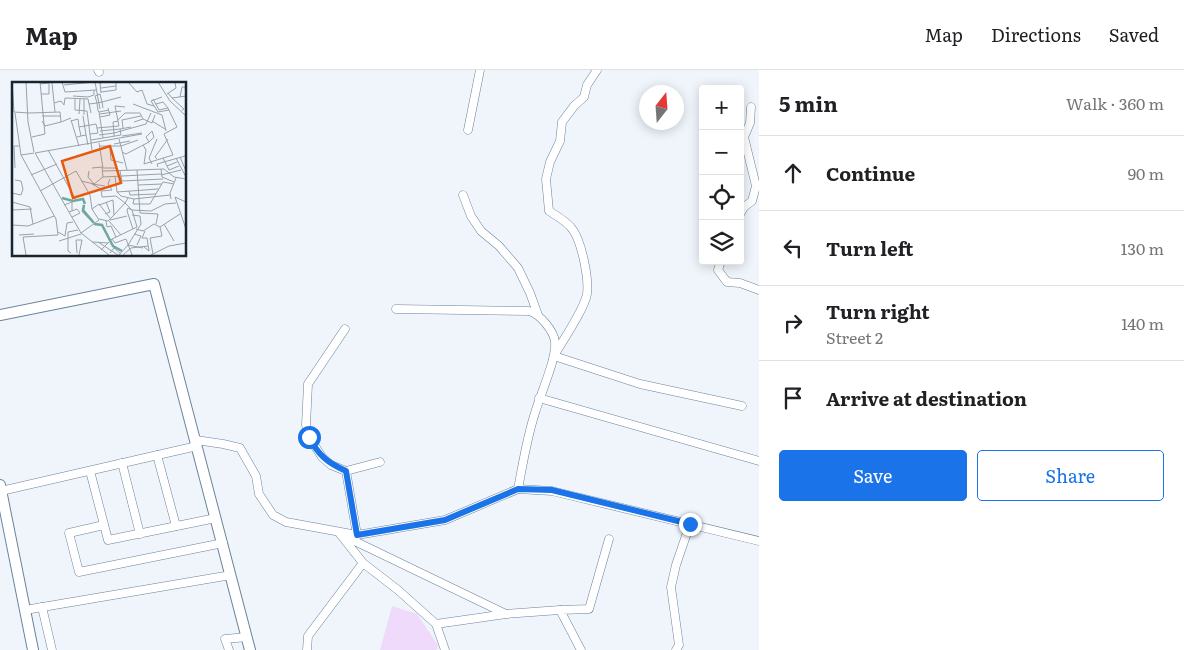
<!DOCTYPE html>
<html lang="en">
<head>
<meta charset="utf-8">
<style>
  body { margin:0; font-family:Literata,serif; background:#f6f6f6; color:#202124 }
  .controls { position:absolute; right:15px; top:15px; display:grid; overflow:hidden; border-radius:5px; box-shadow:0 2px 12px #0003 }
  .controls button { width:45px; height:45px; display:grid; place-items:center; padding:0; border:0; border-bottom:1px solid #e0e0e0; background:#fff; color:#202124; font:25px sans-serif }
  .compass { position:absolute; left:639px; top:15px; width:45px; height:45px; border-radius:50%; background:#fff; box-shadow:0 2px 12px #0003; rotate:17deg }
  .stop { position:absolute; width:15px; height:15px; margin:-11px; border:4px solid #1a73e8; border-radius:50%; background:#fff }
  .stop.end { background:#1a73e8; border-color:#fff; box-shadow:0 1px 5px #0008 }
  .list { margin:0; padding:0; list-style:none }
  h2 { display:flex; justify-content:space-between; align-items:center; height:65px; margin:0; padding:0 20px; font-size:21px }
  h2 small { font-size:16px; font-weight:400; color:#757577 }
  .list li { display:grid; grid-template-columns:32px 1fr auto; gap:15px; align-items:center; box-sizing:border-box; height:75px; padding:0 20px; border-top:1px solid #e0e0e0 }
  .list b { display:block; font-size:19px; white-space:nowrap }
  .list p { margin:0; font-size:16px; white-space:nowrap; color:#757577 }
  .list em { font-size:16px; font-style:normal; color:#757577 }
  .actions { display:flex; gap:10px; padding:15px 20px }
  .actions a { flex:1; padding:11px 0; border:1px solid #1a73e8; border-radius:5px; text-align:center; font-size:18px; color:#1a73e8 }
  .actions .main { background:#1a73e8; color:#fff }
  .icon { flex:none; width:28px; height:28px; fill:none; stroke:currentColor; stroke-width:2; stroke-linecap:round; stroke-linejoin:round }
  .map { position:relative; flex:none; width:759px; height:580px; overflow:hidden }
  header { display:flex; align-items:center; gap:30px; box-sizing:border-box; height:70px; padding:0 25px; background:#fff; border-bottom:1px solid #e0e0e0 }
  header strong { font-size:24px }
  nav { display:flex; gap:28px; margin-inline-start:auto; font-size:18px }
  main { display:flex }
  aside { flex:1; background:#fff }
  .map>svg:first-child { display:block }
  .green { fill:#f0dafc }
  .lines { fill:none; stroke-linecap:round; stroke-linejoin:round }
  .street-casing { stroke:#69849d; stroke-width:9 }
  .secondary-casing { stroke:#69849d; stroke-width:12 }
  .street { stroke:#fff; stroke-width:8 }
  .secondary { stroke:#fff; stroke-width:10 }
  .route { stroke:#1a73e8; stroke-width:6 }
  .inset-river { fill:none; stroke:#71a89d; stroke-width:2.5 }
  .inset-road { fill:none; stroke:#99a1a9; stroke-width:1 }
  .view { fill:#e8590c; fill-opacity:0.15; stroke:#e8590c; stroke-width:2.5 }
  .inset-edge { fill:none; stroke:#19242e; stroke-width:2.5 }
</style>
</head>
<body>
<header>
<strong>Map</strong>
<nav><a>Map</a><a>Directions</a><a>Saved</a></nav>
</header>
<main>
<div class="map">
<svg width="759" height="580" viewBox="0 0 759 580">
  <rect width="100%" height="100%" fill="#eff5fb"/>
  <path class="green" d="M392 536 417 544 438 575 437 580H380Z"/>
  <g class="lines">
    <g class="street-casing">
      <g id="street">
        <path d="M98 0 99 2"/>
        <path d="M597 0 587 15 584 27 574 36 562 52 560 71 550 92 546 109 549 141C557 146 568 152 573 160 582 173 589 209 587 224 584 240 563 270 554 286L640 314 742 336"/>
        <path d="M468 60 480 0"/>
        <path d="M463 125 471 146 481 161 499 176 518 198 530 223 538 245"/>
        <path d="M740 144 744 137 752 131 756 116 744 67 750 53 751 37"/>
        <path d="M721 191 718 200 727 212 740 213 759 220"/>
        <path d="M345 259 308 314 306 355 309 367 322 387 331 395 346 401 380 392"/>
        <path d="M539 328 759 391"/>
        <path d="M196 370 223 374 240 378 256 406 259 424 273 445 286 452 357 465 445 450 518 419C523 393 527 367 535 343 540 325 557 288 555 272 554 261 540 244 529 241L396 239"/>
        <path d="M157 385 176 456"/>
        <path d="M122 393 140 464"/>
        <path d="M90 401 108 470 216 448"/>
        <path d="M346 401 357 465"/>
        <path d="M518 419 552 421 759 471"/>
        <path d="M1 421 197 376"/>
        <path d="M104 455 69 463 79 502 223 473"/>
        <path d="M42 537 52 580"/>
        <path d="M25 540 231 505"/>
        <path d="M436 554 506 544 560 540"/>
        <path d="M229 580 225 569 247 567"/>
        <path d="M307 580 308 566 363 493"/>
        <path d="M445 580 436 554 398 520 363 493 340 464 506 544"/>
        <path d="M581 580 560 540 589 539 609 469"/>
        <path d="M676 580 679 575 671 517 676 495 690 454"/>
      </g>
    </g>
    <g class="secondary-casing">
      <g id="secondary">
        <path d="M0 245 154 214 250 580"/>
        <path d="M0 415 33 580"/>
      </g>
    </g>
    <use href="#street" class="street"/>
    <use href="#secondary" class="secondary"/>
  </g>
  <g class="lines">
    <path class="route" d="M309 367C318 385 328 393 346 401L357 465 445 450 518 419 552 420 690 454"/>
  </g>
  <g transform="translate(12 12)">
    <rect width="174" height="174" fill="#eff5fb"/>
    <path class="inset-river" d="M50 116 61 119 71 117 73 122M72 123 71 128 82 141 71 129ZM82 142 90 143 101 164 110 169"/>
    <path class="inset-road" d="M0 0 2 30 17 31M14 0 16 40 22 70M50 0 53 10 84 8M83 0 88 27M116 0 125 10 130 8 135 22 142 24M146 0 158 19 174 34M40 1 43 30M28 2 37 1V12H29M52 3 82 0M89 6 104 4V0M89 10 104 8V4M89 11 88 1 93 0M156 11 160 16 174 14M155 12 164 6 163 1M61 14 76 15 82 13V8M150 15 139 19 146 30 157 28M168 15 170 5H173L174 12M160 16 172 27 170 28M63 17V28L75 29 80 68M141 17 147 28 156 26 151 20 144 22M42 21 49 19 52 23 53 16 76 17 79 31M77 22 85 21 90 20 88 12 83 14 85 21 86 29 87 30M121 22 150 33 154 49M91 26 90 20 109 15M3 31 9 73 22 71M17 31 48 30 49 40 59 36M67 32 68 17M88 32 109 29M72 33V17M30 34H48M71 34 74 53M88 35 98 33 96 26M131 37 140 41 143 33M59 38 67 64M106 38 113 31H128L131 37 122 40M30 39 33 44 49 40M59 39 66 37 67 45M140 39 153 47M111 46 110 38 129 34M88 49 108 47M78 52 86 51 85 46 107 44 103 24 113 25M87 53 102 51 101 40 106 39M69 54 74 53 76 63M102 54V51L134 42 139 31M110 54 130 51M20 55 33 52 28 0M65 55 69 54 67 45 84 42 85 46M91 56 87 30 97 28M107 57 115 88M79 58 109 53 108 47 119 45M87 61 91 86H104M102 62 118 59M131 63 134 68 132 82 161 73 152 52 165 45 156 26M88 64H109L126 58M98 67 99 78 111 81M36 68 64 118M110 70 114 72 137 60 142 55 140 49 134 55 137 60M23 71 130 52M23 71 69 151 97 173M9 73 44 137 46 153 11 155 14 173M168 75 174 89M151 76 155 84 165 80M164 76 174 95M145 77 143 75 156 57M140 82 137 76 145 57M155 84 157 88 167 84M146 85 145 82 173 74M3 86 2 64H7M149 87 150 95 162 100M77 89 76 95 82 102M91 89 125 88M108 89 110 99 151 97M19 93 45 82M149 93 169 88M103 94 105 110M91 95 149 92M69 99 82 102 91 95 90 85 80 86M126 103 150 102M93 104 80 102 89 107 90 115 104 114 113 121 102 133M28 109 64 89 78 113 80 127M90 109 100 108 96 102 98 97M117 109 118 113 144 112M0 111 9 113 11 107 9 99 3 98M109 114 122 117 121 122H138L151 100 162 102M109 114 105 110 146 107M116 116 113 121 120 128M122 117 158 113M159 117 158 111 164 96M0 120 18 125 21 142M174 120 163 115 174 147M52 123 60 120V129M0 128 20 127M120 128 116 126 115 129 121 147M57 130 65 127 68 131 60 135M93 132 98 130 94 120M87 137 96 139 102 133 101 118 87 123M98 138 115 134M94 139 95 145 99 144 104 155M97 139 109 153M144 142 146 132 128 131 125 88 152 87 162 95 174 97M152 142 162 159M0 143 16 144 42 134M124 147 131 149 142 142 148 145 168 132M46 150 53 154 55 141 61 140M69 151 87 138 80 127 87 122 98 136M122 152 129 154 125 163M7 153 22 152M100 157 103 161 114 157 120 173M47 159 69 152M80 160 96 161M86 160 106 173M116 163 129 142 128 134 120 133M132 165 137 169 135 156H130L133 149M89 168 100 157 125 145 120 128 139 129 153 122 164 121M59 171 56 169V150L66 148M65 171 64 158H70M98 171 102 166 109 172M141 172 138 156 150 154 148 145M67 173 70 158M107 173 116 163 131 166M111 173 119 166 136 164M139 173 157 164 174 161"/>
    <path class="view" d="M98 64 109 101 61 116 50 79Z"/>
    <rect width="174" height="174" class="inset-edge"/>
  </g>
</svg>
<div class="controls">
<button>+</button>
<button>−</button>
<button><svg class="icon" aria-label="locate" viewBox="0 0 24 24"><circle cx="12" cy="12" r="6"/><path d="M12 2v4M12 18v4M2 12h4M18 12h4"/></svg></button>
<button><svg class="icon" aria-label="layers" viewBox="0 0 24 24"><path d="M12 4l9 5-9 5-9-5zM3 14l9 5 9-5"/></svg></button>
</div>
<svg class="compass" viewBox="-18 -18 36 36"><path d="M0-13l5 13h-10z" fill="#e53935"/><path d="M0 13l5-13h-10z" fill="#757577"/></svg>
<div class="stop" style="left:309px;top:367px"></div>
<div class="stop end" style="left:690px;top:454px"></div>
</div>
<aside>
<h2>5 min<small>Walk · 360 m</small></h2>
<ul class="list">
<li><svg class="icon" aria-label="ahead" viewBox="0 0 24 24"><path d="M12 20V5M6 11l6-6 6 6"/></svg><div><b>Continue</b></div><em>90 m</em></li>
<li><svg class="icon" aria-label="left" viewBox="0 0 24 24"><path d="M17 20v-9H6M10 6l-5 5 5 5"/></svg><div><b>Turn left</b></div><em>130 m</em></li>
<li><svg class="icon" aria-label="right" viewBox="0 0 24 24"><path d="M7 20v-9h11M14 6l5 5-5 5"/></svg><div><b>Turn right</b><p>Street 2</p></div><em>140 m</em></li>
<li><svg class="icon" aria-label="arrive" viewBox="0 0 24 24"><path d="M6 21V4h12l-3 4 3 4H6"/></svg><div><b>Arrive at destination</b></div></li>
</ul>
<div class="actions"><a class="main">Save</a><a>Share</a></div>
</aside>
</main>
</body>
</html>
